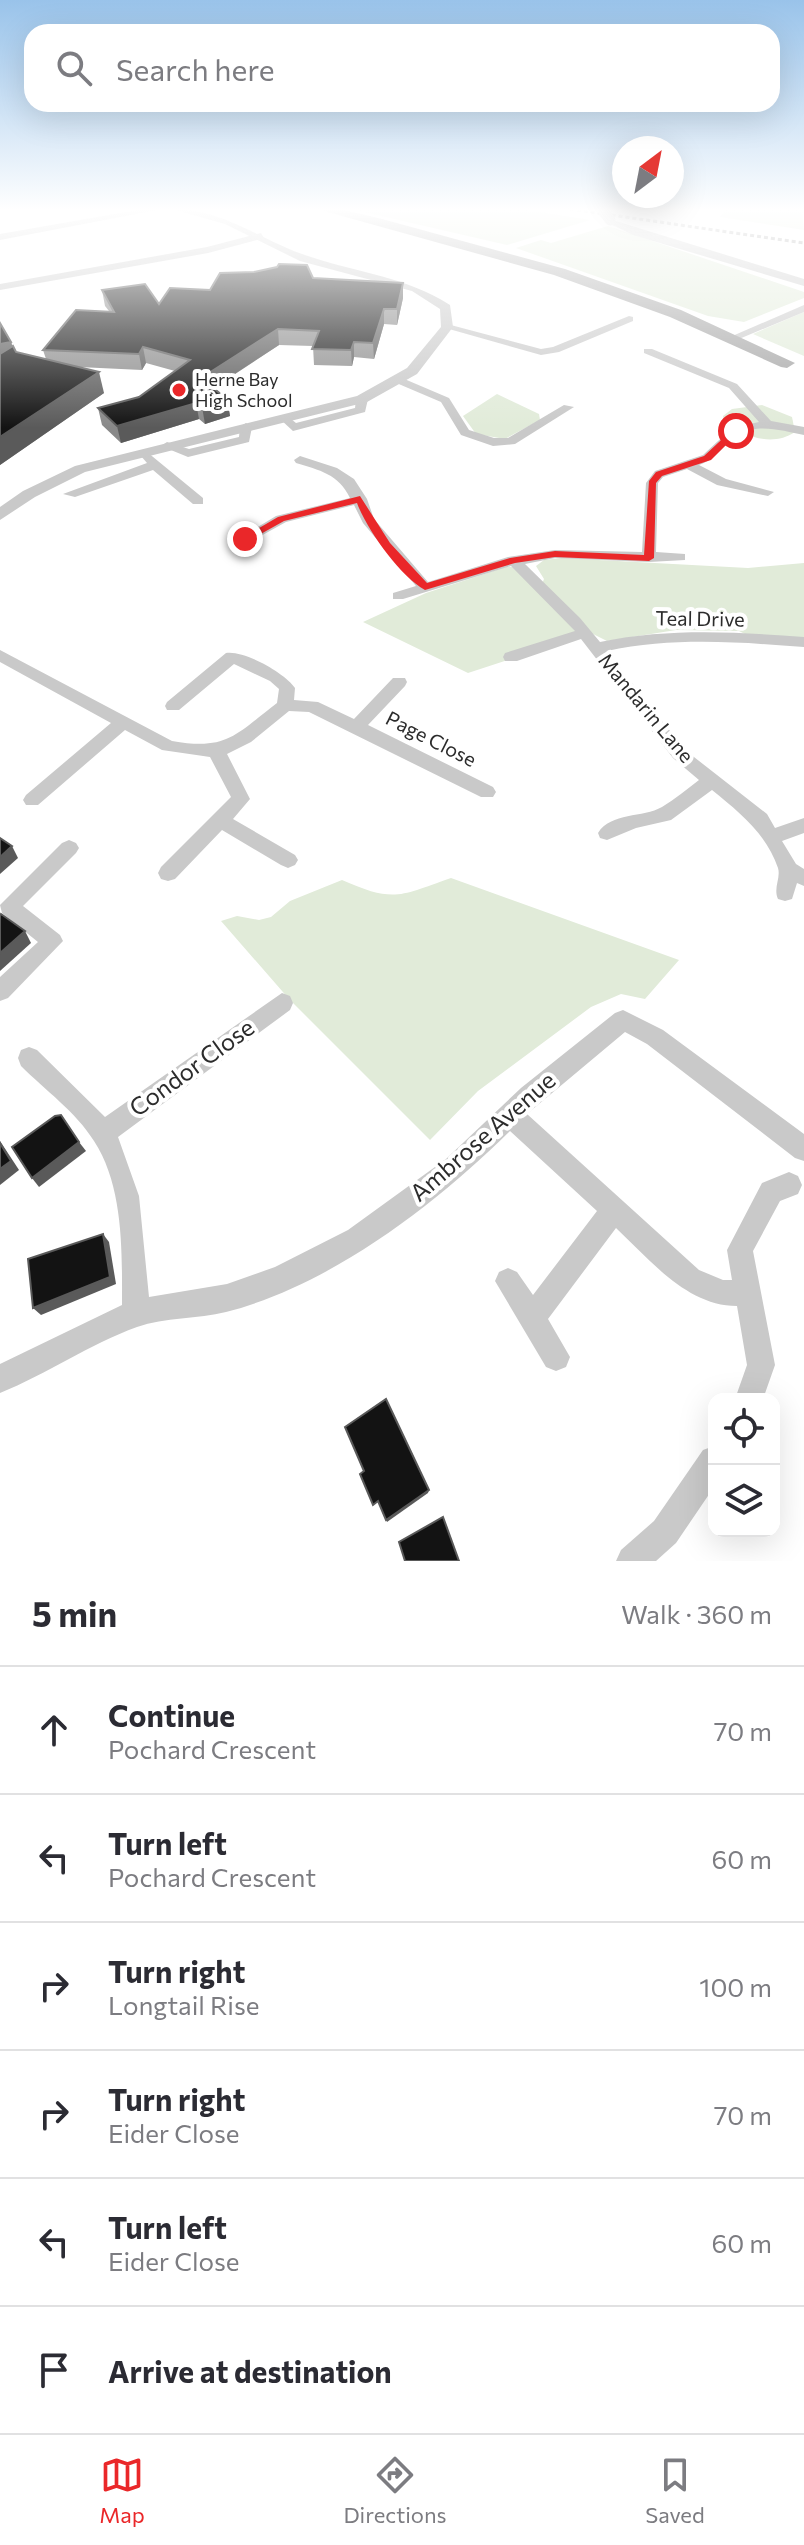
<!DOCTYPE html>
<html lang="en">
<head>
<meta charset="utf-8">
<style>
  body { margin:0; font-family:Commissioner,sans-serif; background:#f2f2f3; color:#2b2b33 }
  .controls { position:absolute; right:24px; bottom:24px; display:grid; overflow:hidden; border-radius:16px; box-shadow:0 8px 32px #0002 }
  .controls button { width:72px; height:72px; display:grid; place-items:center; padding:0; border:0; border-bottom:2px solid #e1e1e2; background:#fff; color:#2b2b33; font:40px sans-serif }
  .compass { position:absolute; left:612px; top:136px; width:72px; height:72px; border-radius:50%; background:#fff; box-shadow:0 8px 32px #0002; rotate:32deg }
  .stop { position:absolute; width:24px; height:24px; margin:-18px; border:6px solid #ea2729; border-radius:50%; background:#fff }
  .stop.end { background:#ea2729; border-color:#fff; box-shadow:0 2px 8px #0008 }
  .list { margin:0; padding:0; list-style:none }
  h2 { display:flex; justify-content:space-between; align-items:center; height:104px; margin:0; padding:0 32px; font-size:34px }
  h2 small { font-size:26px; font-weight:400; color:#7c7c81 }
  .list li { display:grid; grid-template-columns:52px 1fr auto; gap:24px; align-items:center; box-sizing:border-box; height:128px; padding:0 32px; border-top:2px solid #e1e1e2 }
  .list b { display:block; font-size:30px; white-space:nowrap }
  .list p { margin:0; font-size:26px; white-space:nowrap; color:#7c7c81 }
  .list em { font-size:26px; font-style:normal; color:#7c7c81 }
  .icon { flex:none; width:44px; height:44px; fill:none; stroke:currentColor; stroke-width:2; stroke-linecap:round; stroke-linejoin:round }
  .map { position:relative; flex:none; width:804px; height:1561px; overflow:hidden }
  .search { position:absolute; background:#fff; box-shadow:0 8px 32px #0002; left:24px; right:24px; top:24px; height:88px; display:flex; align-items:center; gap:20px; box-sizing:border-box; padding:0 28px; border-radius:24px; color:#7c7c81; font-size:30px }
  .sheet { height:872px; background:#fff }
  nav { display:flex; justify-content:space-around; align-items:center; box-sizing:border-box; height:112px; border-top:2px solid #e1e1e2; background:#fff; font-size:22px; color:#7c7c81 }
  nav a { display:grid; justify-items:center; gap:4px }
  nav .on { color:#ea2729 }
  .map>svg:first-child { display:block }
  .green { fill:#e1ebd9 }
  .lines { fill:none; stroke-linecap:round; stroke-linejoin:round }
  .minor { fill:#c9c9c9; fill-rule:evenodd }
  .tertiary { fill:#c9c9c9; fill-rule:evenodd }
  .primary { fill:#a4a4a4; fill-rule:evenodd }
  .rail { stroke:#818181; stroke-width:3; stroke-dasharray:4 3; stroke-linecap:butt }
  .tertiary-bridge { stroke:#c9c9c9; stroke-width:11 }
  .wall { fill:#898989 }
  .shaded-wall { fill:#5a5a5a }
  .building { fill:#131313; stroke:#5a5a5a; stroke-width:2 }
  .route { fill:#ea2729 }
  .poi-dot { fill:#ea2729; stroke:#fff; stroke-width:3 }
  .labels { text-anchor:middle; stroke-width:8; stroke-linejoin:round; paint-order:stroke }
  .far-poi-label { font-size:18px; fill:#2c2c2c; stroke:#fff; text-anchor:start }
  .street-label { font-size:20px; fill:#2c2c2c; stroke:#fff }
  .near-street-label { font-size:24px; fill:#2c2c2c; stroke:#fff }
</style>
</head>
<body>
<div class="map">
<svg width="804" height="1561" viewBox="0 0 804 1561">
  <rect width="100%" height="100%" fill="#fff"/>
  <g class="green">
    <path d="M351 209H522L590 220 507 245Z"/>
    <path d="M709 209H802L804 230 720 217 724 211Z"/>
    <path d="M608 226 804 292V298L744 322 708 316 516 248 541 240 551 243Z"/>
    <path d="M804 312V356L753 334Z"/>
    <path d="M497 394 539 414 540 420 505 439 476 434 463 416Z"/>
    <path d="M762 405 792 417 795 432C773 447 743 437 724 421L723 416 732 409Z"/>
    <path d="M561 558 748 568 804 563V638L747 635 739 631 676 630 607 641 591 633 468 673 363 622 426 593 506 567H515L542 584 544 579 536 566 544 560Z"/>
    <path d="M451 878 679 960 645 999 621 994 591 1007 478 1091 430 1140 289 999 221 921 237 916 259 920 271 917 290 901 342 880C394 903 400 896 451 878Z"/>
  </g>
  <g class="lines">
    <g class="minor">
      <path d="M143 209H162L0 240V234Z"/>
      <path d="M261 233 264 238 208 253 0 290V284L207 247Z"/>
      <path d="M804 305V312L739 339 730 337Z"/>
      <path d="M629 316 633 317V321L559 352 541 355 442 327 447 324 541 349 553 347Z"/>
      <path d="M644 349H652L737 384 771 421 804 427V435C784 431 759 423 740 434 724 443 717 459 699 465L726 479 774 492 768 496 717 485 687 469 663 477 658 483 656 552 685 554V560L649 562 555 558 525 564 580 618 600 642C669 628 734 632 804 637V647C737 642 673 637 607 651L685 750 767 814 775 828 804 818V833L782 841 796 864 804 869V886L797 883 792 899 785 901 778 899C773 888 781 878 778 868 766 833 739 812 712 790L671 820 636 828 607 840 600 838 598 833C611 812 643 818 662 807 675 799 687 789 699 780L673 758 581 639 517 661H505L503 657 505 653 575 631 511 566 403 599H393V593L416 586 363 523 354 505 286 522 250 542H240L238 539 276 516 350 498C339 474 319 470 296 463L294 460 300 456 337 468 354 479 367 499 374 519 428 582 508 557 555 550 642 552 646 483 655 471 703 455 732 428 759 422 729 388 644 353Z"/>
      <path d="M394 378H402L449 398 469 430 494 438H508L564 405 574 407 515 444 493 446 461 435 441 402 394 382Z"/>
      <path d="M362 396 368 399 365 412 293 431 280 419 286 415 296 423 355 408 356 399Z"/>
      <path d="M246 423 252 427 249 442 188 457 161 446 167 442 189 449 239 437 240 427Z"/>
      <path d="M147 452 203 498V504H193L153 470 75 497 63 494 147 463 141 456Z"/>
      <path d="M0 650 172 741C228 751 236 734 277 703L279 689 270 681 234 664 179 710H167L165 706 167 702 226 653C244 650 285 673 295 688L294 700 318 702 354 719 393 678H405L407 682 405 686 368 725 493 787 496 792 493 797H481L309 712 289 711 251 742 227 754 250 799 233 819 295 855 298 860 295 865 288 868 281 865 222 830 175 879 168 881 161 879 158 873 161 867 231 797 210 757 162 750 125 730 38 805H26L23 800 26 795 111 723 0 662Z"/>
      <path d="M69 840 76 843 79 848 76 853 23 906 60 935 63 941 8 998 0 1001V977L38 942 2 913 0 905 62 843Z"/>
      <path d="M282 993 290 996 293 1003 290 1010 118 1137 139 1196 149 1297 227 1284 275 1267 348 1230 446 1159 521 1088 615 1013 623 1010 663 1030 804 1134V1161L795 1158 647 1044 625 1032 527 1114 699 1270 723 1280H732L727 1250 762 1183 789 1172 798 1176 802 1185 798 1194 780 1201 753 1251 775 1365 763 1399H735L747 1365 737 1306C687 1306 650 1260 616 1228L548 1319 570 1357 566 1367 556 1371 546 1367 495 1281 499 1272 508 1268 517 1272 533 1295 597 1211 510 1131C435 1205 331 1285 226 1312 198 1319 165 1317 137 1327 90 1344 47 1374 0 1393V1364L122 1305C122 1253 124 1187 94 1141 76 1112 45 1090 21 1066L18 1058 21 1050 29 1047 37 1050 105 1117Z"/>
      <path d="M714 1446V1487L676 1543 656 1561H616L621 1550 654 1521 703 1450Z"/>
    </g>
    <g class="tertiary">
      <path d="M172 209C226 209 262 242 311 257 362 274 404 276 450 305L453 327 417 374 367 402 85 472 35 497 0 520V507L23 491 75 466 357 396 407 368 441 327 440 309 412 291 300 261 225 224Z"/>
      <path d="M606 218 804 279V286L633 235 606 222Z"/>
    </g>
    <path class="primary" d="M317 209H340L382 219 565 269 681 310 795 363 787 368 781 367 670 317 554 275Z"/>
    <path class="rail" d="M570 209 804 243"/>
    <path class="tertiary-bridge" d="M602 209 610 220"/>
  </g>
  <path class="wall" d="M313 278 403 298 397 325 384 324 374 359 354 357 352 366 314 365 313 346 279 345 214 388 227 399 230 416 205 424 199 419 121 443 102 425 98 408 139 397 175 371 146 363 142 370 79 367 104 393 0 465 11 342 16 352 46 359 43 350 109 311 105 306 102 290 159 304 210 290Z"/>
  <g class="shaded-wall">
    <path d="M403 283V298L397 325V309Z"/>
    <path d="M384 309V324L374 359 373 343Z"/>
    <path d="M278 329 279 345 204 394 201 378Z"/>
    <path d="M11 342 17 363 0 367V344Z"/>
    <path d="M354 342V357L352 366 351 350Z"/>
    <path d="M143 347 146 363 142 370 139 354Z"/>
    <path d="M99 372 104 393 0 465V437Z"/>
    <path d="M227 399 230 416 205 424 202 407Z"/>
    <path d="M196 403 199 419 121 443 117 426Z"/>
    <path d="M12 846 18 858 0 874V857Z"/>
    <path d="M25 931 31 943 0 971V953Z"/>
    <path d="M0 1141 19 1170 0 1185Z"/>
    <path d="M79 1142 86 1151 39 1187 32 1178Z"/>
    <path d="M103 1234 109 1242 116 1284 41 1315 33 1308Z"/>
    <path d="M429 1490 428 1493 387 1522 386 1520Z"/>
  </g>
  <g class="building">
    <path d="M279 264 307 265 313 278 403 283 397 309H384L373 343 354 342 351 350 312 349 319 331 278 329 201 378 227 399 202 407 196 403 117 426 98 408 139 397 190 360 143 347 139 354 43 350 76 310 114 312 102 290 145 284 159 304 170 288 210 290 220 273 254 272 277 267Z"/>
    <path d="M0 323 11 342 0 344Z"/>
    <path d="M13 346 16 352 99 372 0 437V354Z"/>
    <path d="M0 838 12 846 0 857Z"/>
    <path d="M1 914 25 931 0 953V916Z"/>
    <path d="M61 1115 79 1142 32 1178 12 1147 55 1116Z"/>
    <path d="M0 1143 11 1161 0 1169Z"/>
    <path d="M103 1234 110 1277 33 1308 28 1259Z"/>
    <path d="M386 1399 429 1490 386 1520 378 1501 373 1505 360 1474 364 1471 345 1427Z"/>
    <path d="M443 1517 459 1561H405L399 1542Z"/>
  </g>
  <linearGradient id="sky" x2="0" y2="1"><stop stop-color="#99c3ea"/><stop offset="0.49" stop-color="#fff"/><stop offset="1" stop-color="#fff" stop-opacity="0"/></linearGradient>
  <rect width="804" height="428" fill="url(#sky)"/>
  <path class="route" d="M733 429 740 431 711 460 662 476 656 483 654 558 649 561 555 557 515 563 425 590C400 576 367 530 357 503L284 521 248 541 240 539 278 517 360 496 390 543 427 583 510 558 555 551 644 555 649 481 656 472 704 456Z"/>
  <circle class="poi-dot" cx="179" cy="390" r="8"/>
  <g class="labels">
    <g class="far-poi-label">
      <text x="195" y="386">Herne Bay<tspan x="195" dy="21">High School</tspan></text>
    </g>
    <g class="street-label">
      <text transform="translate(700 619) rotate(1)" y="7">Teal Drive</text>
      <text transform="translate(646 708) rotate(50)" y="7">Mandarin Lane</text>
      <text transform="translate(431 739) rotate(27)" y="7">Page Close</text>
    </g>
    <g class="near-street-label">
      <text transform="translate(192 1068) rotate(-36)" y="8">Condor Close</text>
      <text transform="translate(483 1137) rotate(-41)" y="8">Ambrose Avenue</text>
    </g>
  </g>
</svg>
<div class="controls">
<button><svg class="icon" aria-label="locate" viewBox="0 0 24 24"><circle cx="12" cy="12" r="6"/><path d="M12 2v4M12 18v4M2 12h4M18 12h4"/></svg></button>
<button><svg class="icon" aria-label="layers" viewBox="0 0 24 24"><path d="M12 4l9 5-9 5-9-5zM3 14l9 5 9-5"/></svg></button>
</div>
<svg class="compass" viewBox="-18 -18 36 36"><path d="M0-13l5 13h-10z" fill="#e53935"/><path d="M0 13l5-13h-10z" fill="#7c7c81"/></svg>
<div class="stop" style="left:736px;top:431px"></div>
<div class="stop end" style="left:245px;top:539px"></div>
<div class="search"><svg class="icon" aria-label="search" viewBox="0 0 24 24"><circle cx="10" cy="10" r="6"/><path d="M15 15l6 6"/></svg>Search here</div>
</div>
<section class="sheet">
<h2>5 min<small>Walk · 360 m</small></h2>
<ul class="list">
<li><svg class="icon" aria-label="ahead" viewBox="0 0 24 24"><path d="M12 20V5M6 11l6-6 6 6"/></svg><div><b>Continue</b><p>Pochard Crescent</p></div><em>70 m</em></li>
<li><svg class="icon" aria-label="left" viewBox="0 0 24 24"><path d="M17 20v-9H6M10 6l-5 5 5 5"/></svg><div><b>Turn left</b><p>Pochard Crescent</p></div><em>60 m</em></li>
<li><svg class="icon" aria-label="right" viewBox="0 0 24 24"><path d="M7 20v-9h11M14 6l5 5-5 5"/></svg><div><b>Turn right</b><p>Longtail Rise</p></div><em>100 m</em></li>
<li><svg class="icon" aria-label="right" viewBox="0 0 24 24"><path d="M7 20v-9h11M14 6l5 5-5 5"/></svg><div><b>Turn right</b><p>Eider Close</p></div><em>70 m</em></li>
<li><svg class="icon" aria-label="left" viewBox="0 0 24 24"><path d="M17 20v-9H6M10 6l-5 5 5 5"/></svg><div><b>Turn left</b><p>Eider Close</p></div><em>60 m</em></li>
<li><svg class="icon" aria-label="arrive" viewBox="0 0 24 24"><path d="M6 21V4h12l-3 4 3 4H6"/></svg><div><b>Arrive at destination</b></div></li>
</ul>
</section>
<nav>
<a class="on"><svg class="icon" aria-label="map" viewBox="0 0 24 24"><path d="M3 6l6-2 6 2 6-2v14l-6 2-6-2-6 2zM9 4v14M15 6v14"/></svg>Map</a>
<a><svg class="icon" aria-label="directions" viewBox="0 0 24 24"><path d="M12 3l9 9-9 9-9-9zM9 14v-3h6M13 9l2 2-2 2"/></svg>Directions</a>
<a><svg class="icon" aria-label="saved" viewBox="0 0 24 24"><path d="M7 4h10v16l-5-4-5 4z"/></svg>Saved</a>
</nav>
</body>
</html>
